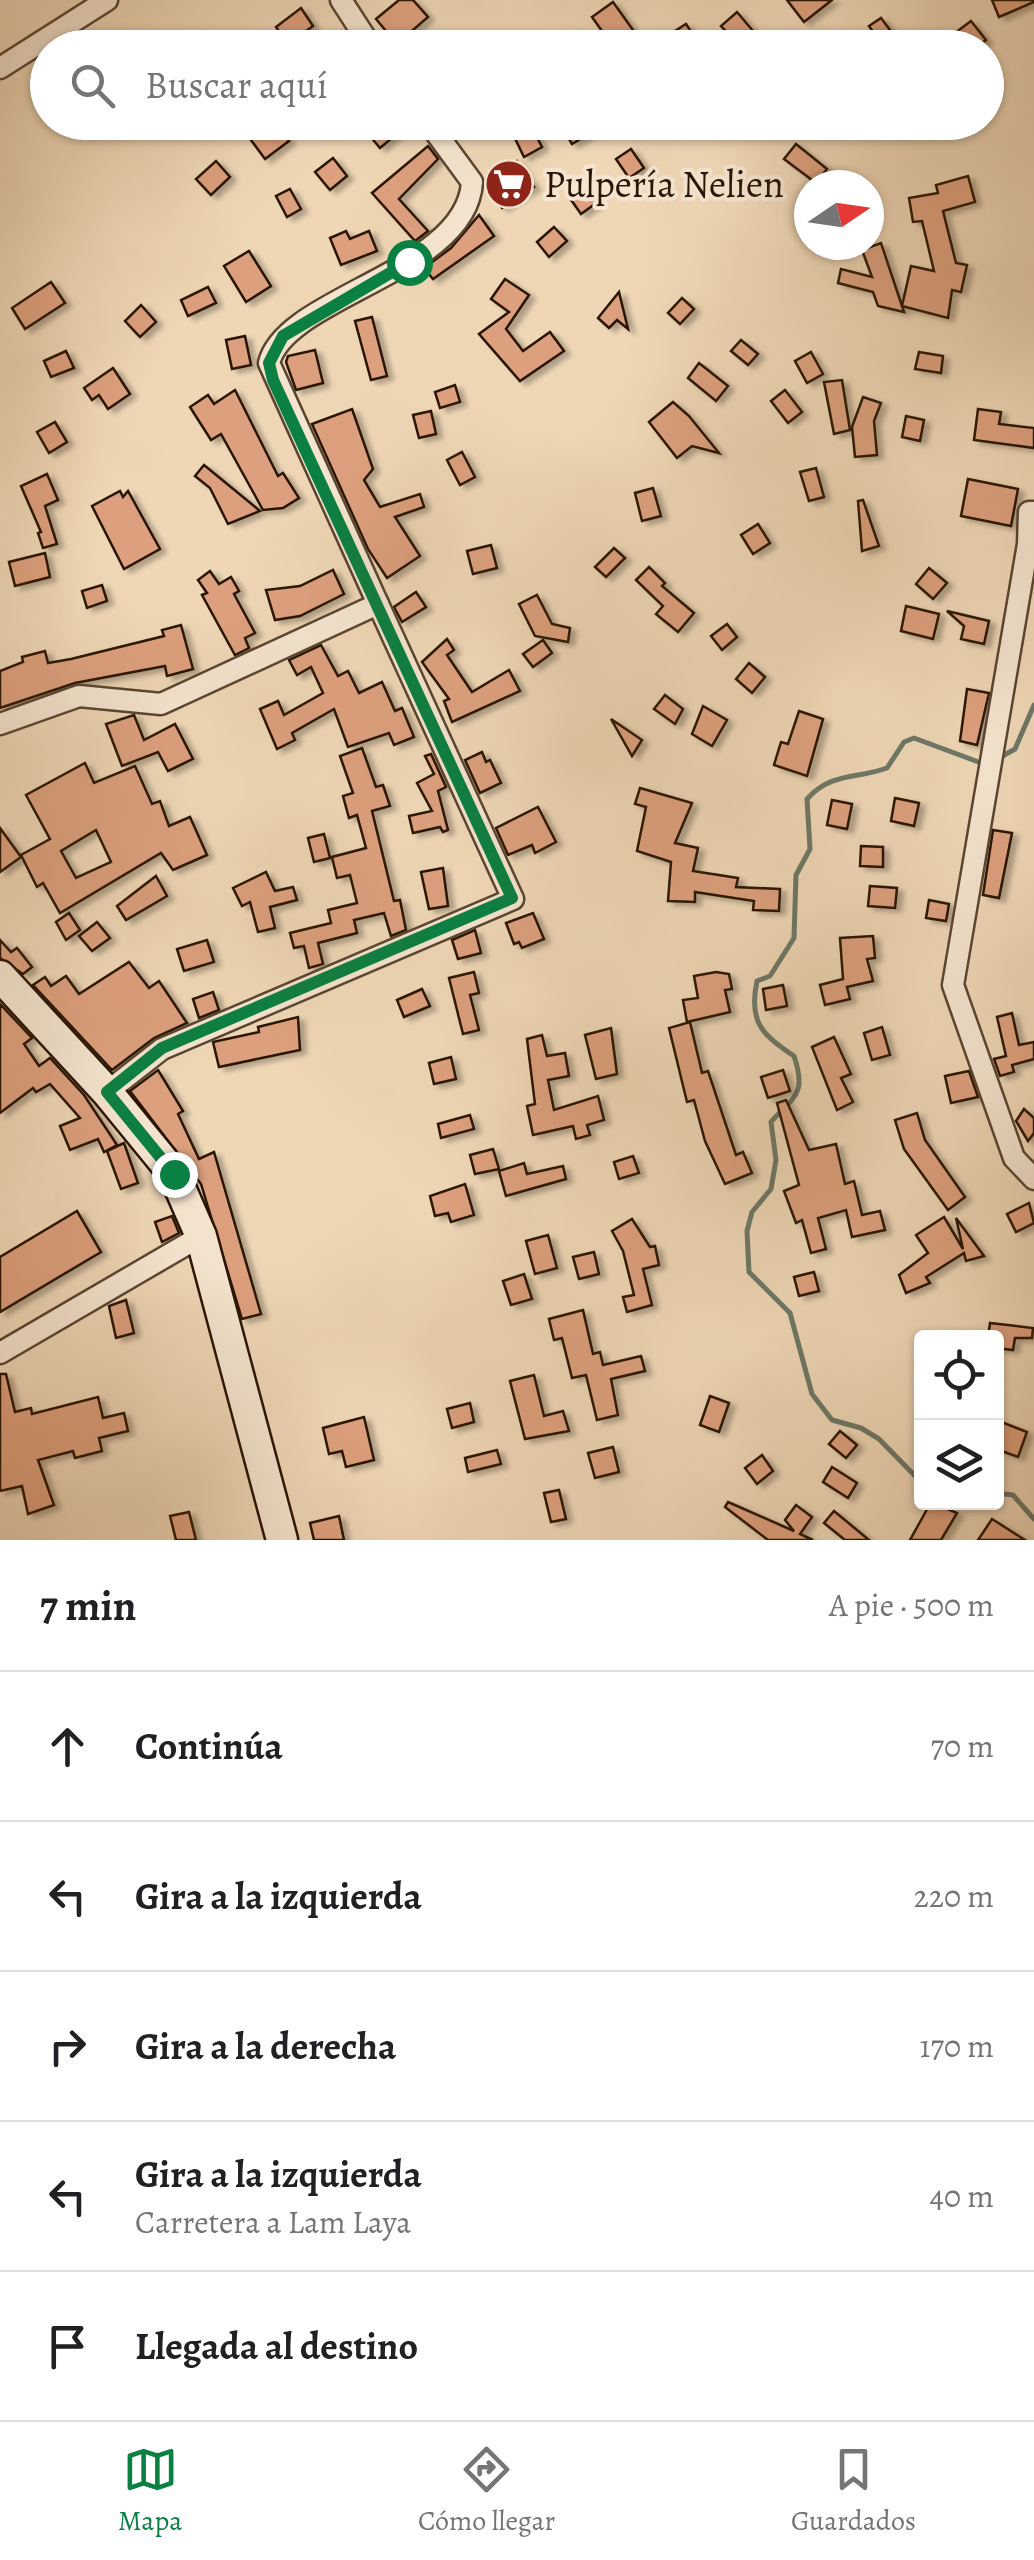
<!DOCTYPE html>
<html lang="es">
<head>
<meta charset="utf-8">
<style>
  body { margin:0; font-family:Alegreya,serif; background:#f2f2f2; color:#202124 }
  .controls { position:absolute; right:30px; bottom:30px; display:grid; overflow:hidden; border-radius:10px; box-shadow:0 2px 8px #0004 }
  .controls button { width:90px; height:90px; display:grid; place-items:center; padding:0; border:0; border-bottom:2px solid #e0e0e0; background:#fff; color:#202124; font:50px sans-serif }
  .compass { position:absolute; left:794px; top:170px; width:90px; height:90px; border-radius:50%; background:#fff; box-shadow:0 2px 8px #0004; rotate:77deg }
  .stop { position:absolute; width:30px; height:30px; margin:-22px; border:8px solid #0b8043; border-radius:50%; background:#fff }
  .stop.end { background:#0b8043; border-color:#fff; box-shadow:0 2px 10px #0008 }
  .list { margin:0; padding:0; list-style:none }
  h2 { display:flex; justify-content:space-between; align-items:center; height:130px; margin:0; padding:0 40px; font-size:42px }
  h2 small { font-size:32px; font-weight:400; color:#757577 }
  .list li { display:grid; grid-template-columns:65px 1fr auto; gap:30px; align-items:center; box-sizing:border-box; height:150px; padding:0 40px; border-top:2px solid #e0e0e0 }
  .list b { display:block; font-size:38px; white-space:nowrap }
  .list p { margin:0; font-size:32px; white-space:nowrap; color:#757577 }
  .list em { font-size:32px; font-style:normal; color:#757577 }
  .icon { flex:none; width:55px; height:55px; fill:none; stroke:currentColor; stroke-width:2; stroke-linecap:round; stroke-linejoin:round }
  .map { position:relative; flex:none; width:1034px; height:1540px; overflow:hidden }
  .search { position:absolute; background:#fff; box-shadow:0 2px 8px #0004; left:30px; right:30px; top:30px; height:110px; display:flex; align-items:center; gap:25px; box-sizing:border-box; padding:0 35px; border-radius:55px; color:#757577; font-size:38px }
  .sheet { height:880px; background:#fff }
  nav { display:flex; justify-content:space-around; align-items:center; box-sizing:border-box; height:140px; border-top:2px solid #e0e0e0; background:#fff; font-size:28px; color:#757577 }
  nav a { display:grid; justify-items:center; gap:5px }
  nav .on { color:#0b8043 }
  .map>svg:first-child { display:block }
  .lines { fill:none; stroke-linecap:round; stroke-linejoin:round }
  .stream { stroke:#6d7867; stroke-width:5 }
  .building { fill:#dda07e; stroke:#291405; stroke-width:2.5; fill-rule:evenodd; filter:url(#shadow) }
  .street-casing { stroke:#5a4531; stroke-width:25 }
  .secondary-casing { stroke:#291405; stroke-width:35 }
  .street { stroke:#f5e5d0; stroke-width:20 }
  .secondary { stroke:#f5e5d0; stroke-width:30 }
  .route { stroke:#0b8043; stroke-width:12 }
  .labels { text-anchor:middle; stroke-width:8; stroke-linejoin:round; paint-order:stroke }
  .poi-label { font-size:38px; fill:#291405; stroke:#f5e5d0; text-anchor:start }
</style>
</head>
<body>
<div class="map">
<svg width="1034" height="1540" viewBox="0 0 1034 1540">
  <defs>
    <filter id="shadow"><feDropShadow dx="6" dy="3.5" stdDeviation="2.5" flood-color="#0004"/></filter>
  </defs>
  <rect width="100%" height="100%" fill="#efd7b6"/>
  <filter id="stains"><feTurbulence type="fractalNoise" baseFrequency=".002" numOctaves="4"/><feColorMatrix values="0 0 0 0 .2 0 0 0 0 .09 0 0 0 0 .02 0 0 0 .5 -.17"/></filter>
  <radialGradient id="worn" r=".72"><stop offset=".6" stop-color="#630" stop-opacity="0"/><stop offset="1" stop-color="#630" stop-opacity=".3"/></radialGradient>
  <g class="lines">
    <g class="stream">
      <path d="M999 758 1015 749 1034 705"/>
      <path d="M922 1483 879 1439 861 1428 832 1420 812 1394 790 1313 749 1272 747 1231 752 1212 771 1189 776 1160 771 1122C794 1096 807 1095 794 1056 763 1035 748 1023 757 981L770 976 794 938 796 875 810 849 807 799C831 772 857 779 887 768L904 742 914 738 984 764"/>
      <path d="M996 1493 1013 1495 1034 1519"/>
    </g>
  </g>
  <g class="building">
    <path d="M399 0H413L428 17 397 44 376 19Z"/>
    <path d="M787 0H832L804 22Z"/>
    <path d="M992 0H1034V2L999 17Z"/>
    <path d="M613 2 633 30 612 45 592 17Z"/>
    <path d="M301 8 313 26 288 44 276 27Z"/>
    <path d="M737 12 753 31 738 44 721 26Z"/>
    <path d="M881 18 899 42 891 48H884L869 26Z"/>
    <path d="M971 21 986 40 976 48H935Z"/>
    <path d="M686 24 702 48H670L664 38Z"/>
    <path d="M266 122H275L289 141 265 159 248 136Z"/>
    <path d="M372 122H411L380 148 364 129Z"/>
    <path d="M507 122H529L542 147 524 157Z"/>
    <path d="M559 122H586L592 132 572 144Z"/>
    <path d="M796 144 827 169 816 183 784 159Z"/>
    <path d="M428 146 438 159 399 199 428 231 415 241 372 193Z"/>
    <path d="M631 149 644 168 629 178 616 159Z"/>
    <path d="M333 158 347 176 330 190 315 172Z"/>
    <path d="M216 161 230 177 211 195 196 179Z"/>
    <path d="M517 161 534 187 502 208 486 181Z"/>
    <path d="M968 176 975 202 943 211 956 263 967 265 961 292 952 290 948 318 902 306 904 312 878 306 873 292 838 283 841 269 872 277 862 250 881 243 902 306 911 266 934 271 922 221 913 222 909 198 938 193 936 185Z"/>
    <path d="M585 181 599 201 581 214 567 194Z"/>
    <path d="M290 189 301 209 287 217 276 196Z"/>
    <path d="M479 215 494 236 433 279 424 268 451 248Z"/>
    <path d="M554 227 567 241 549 257 537 242Z"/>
    <path d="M346 231 350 239 369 231 377 251 341 265 330 238Z"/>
    <path d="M249 251 271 286 246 302 224 266Z"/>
    <path d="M505 279 529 295 506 329 523 351 550 332 564 351 520 381 479 334 509 312 491 299Z"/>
    <path d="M51 282 65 303 25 329 12 308Z"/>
    <path d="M208 287 216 303 188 316 181 300Z"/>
    <path d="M619 292 628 329 617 320 609 328 598 318Z"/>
    <path d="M682 298 694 309 680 324 668 313Z"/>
    <path d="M141 305 156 322 140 337 125 321Z"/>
    <path d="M372 317 387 376 371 380 355 321Z"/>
    <path d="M245 336 251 365 232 369 226 340Z"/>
    <path d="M741 340 758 354 748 365 731 351Z"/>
    <path d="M315 350 323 383 296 390 286 362 288 356Z"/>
    <path d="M66 351 74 368 51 377 44 361Z"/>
    <path d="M811 352 823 374 807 383 795 361Z"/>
    <path d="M919 352 943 356 941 373 915 369Z"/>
    <path d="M699 363 728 386 716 401 688 378Z"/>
    <path d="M113 368 130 394 108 409 99 395 92 400 84 388Z"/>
    <path d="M842 380 850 430 834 434 824 382Z"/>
    <path d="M455 385 460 402 440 408 435 392Z"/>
    <path d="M235 390 278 476 283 473 299 498 283 508 263 510 221 434 211 440 190 407 208 395 214 404Z"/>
    <path d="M785 390 802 412 788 423 771 401Z"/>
    <path d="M863 397 881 403 874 421 877 455 855 457 852 427Z"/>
    <path d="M673 402 689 416 719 453 692 446 677 458 649 422Z"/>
    <path d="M352 409 373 469 364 480 380 507 420 494 424 507 395 517 420 556 387 578 368 549 312 424Z"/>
    <path d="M978 409 1001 412 999 424 1034 428V448L974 440Z"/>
    <path d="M431 411 436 434 419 438 413 415Z"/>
    <path d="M906 416 924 420 920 441 902 437Z"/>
    <path d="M55 422 67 442 49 453 37 432Z"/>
    <path d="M462 452 475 477 460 485 447 460Z"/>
    <path d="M204 465 260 511 228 524 210 488 195 476Z"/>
    <path d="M816 468 824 497 809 501 800 472Z"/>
    <path d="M47 474 58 500 45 506 57 544 43 548 38 533 41 532 21 486Z"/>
    <path d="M968 479 1018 489 1011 526 961 516Z"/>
    <path d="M653 488 661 516 642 521 635 493Z"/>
    <path d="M120 491 123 497 128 491 160 549 124 569 92 506Z"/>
    <path d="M863 500 879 546 862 551 858 501Z"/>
    <path d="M758 524 770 543 753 554 741 535Z"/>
    <path d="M491 545 497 568 473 574 467 551Z"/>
    <path d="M614 548 625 558 606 577 595 567Z"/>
    <path d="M45 553 50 577 15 586 9 562Z"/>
    <path d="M649 567 665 583 662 586 694 613 678 632 656 614 663 606 636 580Z"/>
    <path d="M929 568 947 583 933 599 916 584Z"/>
    <path d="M333 570 344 594 300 616 275 620 266 590 300 586Z"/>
    <path d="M210 571 219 584 231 577 239 591 234 594 255 633 245 638 249 648 235 655 202 595 207 593 198 580Z"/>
    <path d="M102 585 107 601 87 608 82 591Z"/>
    <path d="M416 592 426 607 402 622 394 607Z"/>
    <path d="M537 595 552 624 570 628 568 642 535 636 519 604Z"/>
    <path d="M906 606 939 614 933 639 901 631Z"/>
    <path d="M947 611 989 621 984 644 961 639 964 626Z"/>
    <path d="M727 624 737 637 722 650 711 636Z"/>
    <path d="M181 625 193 669 167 676 165 666 75 683 0 708V671L23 662 22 657 45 651 48 663 71 659 164 636 162 630Z"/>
    <path d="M447 639 454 650 447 655 472 692 509 670 520 691 452 722 444 701 449 699 422 662Z"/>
    <path d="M543 640 552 653 533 667 523 654Z"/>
    <path d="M321 645 338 676 348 671 359 693 382 682 395 711 402 708 414 737 394 745 389 733 348 747 334 709 292 733 295 740 277 749 260 709 278 701 284 715 323 693 311 667 297 675 289 660Z"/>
    <path d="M749 663 765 677 752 693 736 679Z"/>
    <path d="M967 689 989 693 977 745 960 741Z"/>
    <path d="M665 695 683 709 675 724 654 709Z"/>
    <path d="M703 706 727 720 712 746 692 734Z"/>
    <path d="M799 711 823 719 807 776 774 765 781 742 788 744Z"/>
    <path d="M134 715 144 740 175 724 193 759 168 771 158 752 122 766 106 724Z"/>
    <path d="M611 719 642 740 632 756Z"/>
    <path d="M362 748 376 787 383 785 390 806 372 811 394 901 400 900 406 930 391 936 384 913 354 920 357 933 318 943 323 964 309 968 304 946 294 948 290 933 331 923 328 910 357 903 350 875 337 878 332 857 366 848 357 815 349 818 343 796 353 793 340 756Z"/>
    <path d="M482 752 486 762 490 760 501 783 480 793 465 760Z"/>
    <path d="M431 754 446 787 438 791 448 830 443 832 440 827 413 833 409 816 432 811 417 783 434 774 425 756Z"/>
    <path d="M85 763 94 783 135 766 152 804 160 801 169 826 190 817 207 855 173 870 161 853 60 913 43 883 37 887 21 855 50 839 26 795ZM96 830 111 862 76 878 61 851Z"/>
    <path d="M640 788 692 803 675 843 698 848 693 871 738 878 736 887 780 889 779 911 753 910 754 901 695 892V902L668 901 671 862 637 851 646 807 635 804Z"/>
    <path d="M895 798 919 803 914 826 891 821Z"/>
    <path d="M832 800 852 804 847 829 827 825Z"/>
    <path d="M538 807 556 842 535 853 532 845 508 855 496 828Z"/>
    <path d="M0 828 21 857 0 872Z"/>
    <path d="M993 830 1012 833 999 898 983 895Z"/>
    <path d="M324 834 330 858 314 862 308 838Z"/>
    <path d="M861 846 883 847V867L860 866Z"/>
    <path d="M443 868 448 906 429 909 421 872Z"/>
    <path d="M266 872 275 891 293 887 297 900 270 907 275 928 258 932 250 902 242 906 233 888Z"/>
    <path d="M156 876 167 896 126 920 117 906Z"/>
    <path d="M870 886 897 888 895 908 868 906Z"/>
    <path d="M929 900 949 904 946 921 926 918Z"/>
    <path d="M69 913 80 930 66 940 56 922Z"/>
    <path d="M533 913 544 939 522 948 519 942 514 944 506 923Z"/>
    <path d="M97 922 110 938 92 951 79 936Z"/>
    <path d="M475 930 481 953 458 959 452 940Z"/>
    <path d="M873 936 875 958 867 959 873 981 847 987 850 999 825 1005 820 985 843 979 840 938Z"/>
    <path d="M0 940 11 952 17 948 32 967 23 974 0 958Z"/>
    <path d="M207 940 214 962 184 971 177 949Z"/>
    <path d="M129 962 149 988 159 981 187 1023 154 1038 112 1070 33 985 45 977 51 986 66 976 79 994Z"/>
    <path d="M474 972 479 993 470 995 479 1030 463 1034 449 978Z"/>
    <path d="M716 972 729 974 732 989 725 990 730 1012 687 1022 683 1000 698 998 694 976Z"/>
    <path d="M783 985 787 1006 766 1010 763 989Z"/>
    <path d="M422 989 430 1006 404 1017 397 1000Z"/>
    <path d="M213 992 219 1010 199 1018 193 999Z"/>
    <path d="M0 1004 32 1038 24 1044 39 1066 50 1058 84 1095 117 1145 104 1152 98 1139 70 1150 60 1126 80 1118 50 1084 36 1092 33 1088 0 1113Z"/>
    <path d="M1012 1013 1019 1045 1034 1042V1059L1012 1065 1014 1072 1000 1076 994 1059 1006 1056 997 1017Z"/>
    <path d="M298 1017 300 1050 219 1067 213 1042 259 1032 258 1027Z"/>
    <path d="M690 1022 702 1073 708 1071 736 1155 743 1152 752 1173 725 1184 705 1141 694 1100 687 1102 669 1028Z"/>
    <path d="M882 1027 890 1055 872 1060 864 1033Z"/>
    <path d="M611 1028 617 1074 596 1079 585 1035Z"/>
    <path d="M542 1035 547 1056 565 1053 569 1076 548 1080 554 1110 598 1096 604 1120 587 1125 590 1135 576 1139 573 1126 533 1135 527 1106 535 1104 527 1039Z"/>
    <path d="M834 1037 851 1074 841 1078 853 1102 837 1110 812 1047Z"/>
    <path d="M451 1057 456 1079 434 1084 429 1063Z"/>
    <path d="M158 1070 183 1111 178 1114 199 1159 214 1152 261 1314 242 1319 201 1184 130 1091Z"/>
    <path d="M783 1070 790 1091 768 1098 761 1077Z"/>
    <path d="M969 1071 978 1097 951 1103 945 1076Z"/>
    <path d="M786 1100 809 1150 836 1144 845 1184 854 1181 862 1215 880 1211 885 1230 852 1237 846 1210 818 1218 826 1249 811 1253 802 1220 796 1223 784 1191 799 1185 777 1103Z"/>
    <path d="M1024 1109 1034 1118V1133L1028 1141 1016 1121Z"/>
    <path d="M917 1113 925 1140 965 1197 948 1210 904 1149 895 1120Z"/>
    <path d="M470 1115 474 1129 441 1138 438 1124Z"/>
    <path d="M124 1143 138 1183 121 1189 107 1151Z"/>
    <path d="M493 1149 499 1169 475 1174 470 1155Z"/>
    <path d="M633 1156 639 1173 619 1179 614 1162Z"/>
    <path d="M524 1163 527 1174 563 1166 566 1179 506 1196 499 1171Z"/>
    <path d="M465 1184 474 1215 451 1222 448 1213 435 1216 430 1196Z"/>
    <path d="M1029 1203 1034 1223 1016 1232 1007 1214Z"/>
    <path d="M77 1211 101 1252 0 1312V1257Z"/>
    <path d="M172 1216 179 1233 162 1242 155 1222Z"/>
    <path d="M944 1217 963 1249 956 1218 984 1256 966 1261 964 1253 926 1277 930 1283 906 1293 899 1275 928 1253 916 1235Z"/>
    <path d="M632 1219 650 1247 655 1246 659 1265 643 1269 652 1305 627 1312 623 1297 634 1295 623 1251 612 1231Z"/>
    <path d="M548 1235 557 1268 535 1274 526 1241Z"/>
    <path d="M594 1252 599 1274 579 1279 573 1257Z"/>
    <path d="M814 1272 819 1291 799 1296 794 1277Z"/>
    <path d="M524 1274 532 1299 511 1305 503 1281Z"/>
    <path d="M126 1300 134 1333 116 1338 109 1306Z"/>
    <path d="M583 1310 593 1354 600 1352 603 1365 641 1356 645 1371 611 1379 618 1415 597 1420 586 1375 572 1378 562 1338 554 1340 549 1319Z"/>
    <path d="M990 1323 1033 1328 1032 1338H1015L1013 1350 996 1348V1338H988Z"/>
    <path d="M0 1374H6L15 1412 31 1408 32 1414 98 1397 103 1418 124 1413 128 1431 99 1438 102 1451 75 1458 73 1451 38 1460 54 1505 28 1514 22 1486 0 1491Z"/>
    <path d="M534 1375 544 1416 563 1411 569 1431 525 1439 510 1381Z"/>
    <path d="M710 1396 729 1403 719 1432 700 1425Z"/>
    <path d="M470 1403 474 1422 452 1428 447 1409Z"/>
    <path d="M364 1417 374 1460 346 1467 342 1451 329 1454 323 1428Z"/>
    <path d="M996 1420 1027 1432 1018 1457 996 1449Z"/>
    <path d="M840 1431 857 1445 846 1458 829 1444Z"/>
    <path d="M613 1447 619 1472 595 1478 588 1453Z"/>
    <path d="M497 1450 501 1464 468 1472 465 1458Z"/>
    <path d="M762 1455 773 1471 757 1484 745 1468Z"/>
    <path d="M832 1467 857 1483 848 1498 823 1482Z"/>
    <path d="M559 1490 566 1519 551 1522 544 1493Z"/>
    <path d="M728 1502 794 1531 785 1520 796 1505 812 1517 800 1534 813 1540H768L725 1507Z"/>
    <path d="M931 1502 957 1513 941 1540H910Z"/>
    <path d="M834 1511 869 1540H845L824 1523Z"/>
    <path d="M189 1512 196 1540H176L170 1516Z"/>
    <path d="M339 1516 344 1540H314L310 1523Z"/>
    <path d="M992 1519 1025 1540H978Z"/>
  </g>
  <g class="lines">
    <g class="street-casing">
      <g id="street">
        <path d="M341 0 372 48"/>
        <path d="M0 68 107 0"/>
        <path d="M1034 512H1029L1028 544 953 985 1014 1158 1034 1179"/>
        <path d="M0 724 79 696 161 704 378 604 269 363C285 296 467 272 472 182L428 122"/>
        <path d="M107 1092 162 1049 513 899 378 604"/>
        <path d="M0 1353 201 1236"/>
      </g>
    </g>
    <g class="secondary-casing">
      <path id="secondary" d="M0 976 107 1092 174 1174 201 1236 282 1540"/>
    </g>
    <use href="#street" class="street"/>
    <use href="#secondary" class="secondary"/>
  </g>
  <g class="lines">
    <path class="route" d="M174 1174 107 1092 162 1048 512 898 273 380 269 363 283 336 409 262"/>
  </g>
  <defs>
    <g id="supermarket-disc" transform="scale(2.5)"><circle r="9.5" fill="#8f2418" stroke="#f5e5d0"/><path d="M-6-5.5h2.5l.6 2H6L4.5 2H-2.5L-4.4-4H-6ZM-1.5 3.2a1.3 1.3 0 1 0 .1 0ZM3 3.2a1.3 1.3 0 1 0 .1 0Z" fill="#fff"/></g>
  </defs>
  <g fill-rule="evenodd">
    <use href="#supermarket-disc" x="509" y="184"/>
  </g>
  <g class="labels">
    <g class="poi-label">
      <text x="544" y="197">Pulpería Nelien</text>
    </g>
  </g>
  <rect width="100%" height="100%" filter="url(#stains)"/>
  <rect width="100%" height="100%" fill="url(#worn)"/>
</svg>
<div class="controls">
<button><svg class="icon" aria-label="locate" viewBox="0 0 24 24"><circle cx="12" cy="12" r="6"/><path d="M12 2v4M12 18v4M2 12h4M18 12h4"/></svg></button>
<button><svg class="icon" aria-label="layers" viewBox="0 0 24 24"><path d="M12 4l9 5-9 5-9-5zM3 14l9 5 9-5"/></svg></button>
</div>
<svg class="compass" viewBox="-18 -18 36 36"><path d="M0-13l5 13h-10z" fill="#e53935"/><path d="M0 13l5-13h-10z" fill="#757577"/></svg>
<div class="stop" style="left:409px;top:262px"></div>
<div class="stop end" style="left:174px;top:1174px"></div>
<div class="search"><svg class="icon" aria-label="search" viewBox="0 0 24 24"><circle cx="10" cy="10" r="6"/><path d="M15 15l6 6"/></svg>Buscar aquí</div>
</div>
<section class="sheet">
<h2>7 min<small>A pie · 500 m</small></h2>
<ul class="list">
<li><svg class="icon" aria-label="ahead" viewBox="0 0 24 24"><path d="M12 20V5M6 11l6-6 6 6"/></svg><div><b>Continúa</b></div><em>70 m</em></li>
<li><svg class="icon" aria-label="left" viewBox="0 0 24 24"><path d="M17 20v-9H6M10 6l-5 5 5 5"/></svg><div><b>Gira a la izquierda</b></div><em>220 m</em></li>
<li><svg class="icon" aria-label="right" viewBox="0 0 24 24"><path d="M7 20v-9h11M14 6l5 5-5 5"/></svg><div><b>Gira a la derecha</b></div><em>170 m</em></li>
<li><svg class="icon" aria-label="left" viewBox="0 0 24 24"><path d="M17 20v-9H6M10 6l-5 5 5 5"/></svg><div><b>Gira a la izquierda</b><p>Carretera a Lam Laya</p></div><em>40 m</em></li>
<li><svg class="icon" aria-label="arrive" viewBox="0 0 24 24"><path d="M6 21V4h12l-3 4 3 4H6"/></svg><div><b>Llegada al destino</b></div></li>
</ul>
</section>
<nav>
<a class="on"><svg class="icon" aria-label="map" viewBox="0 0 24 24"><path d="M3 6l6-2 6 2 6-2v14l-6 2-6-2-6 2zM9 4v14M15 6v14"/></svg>Mapa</a>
<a><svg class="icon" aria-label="directions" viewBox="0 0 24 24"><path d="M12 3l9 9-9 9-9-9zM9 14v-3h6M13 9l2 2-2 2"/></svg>Cómo llegar</a>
<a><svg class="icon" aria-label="saved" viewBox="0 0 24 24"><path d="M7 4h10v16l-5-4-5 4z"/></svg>Guardados</a>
</nav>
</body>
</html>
